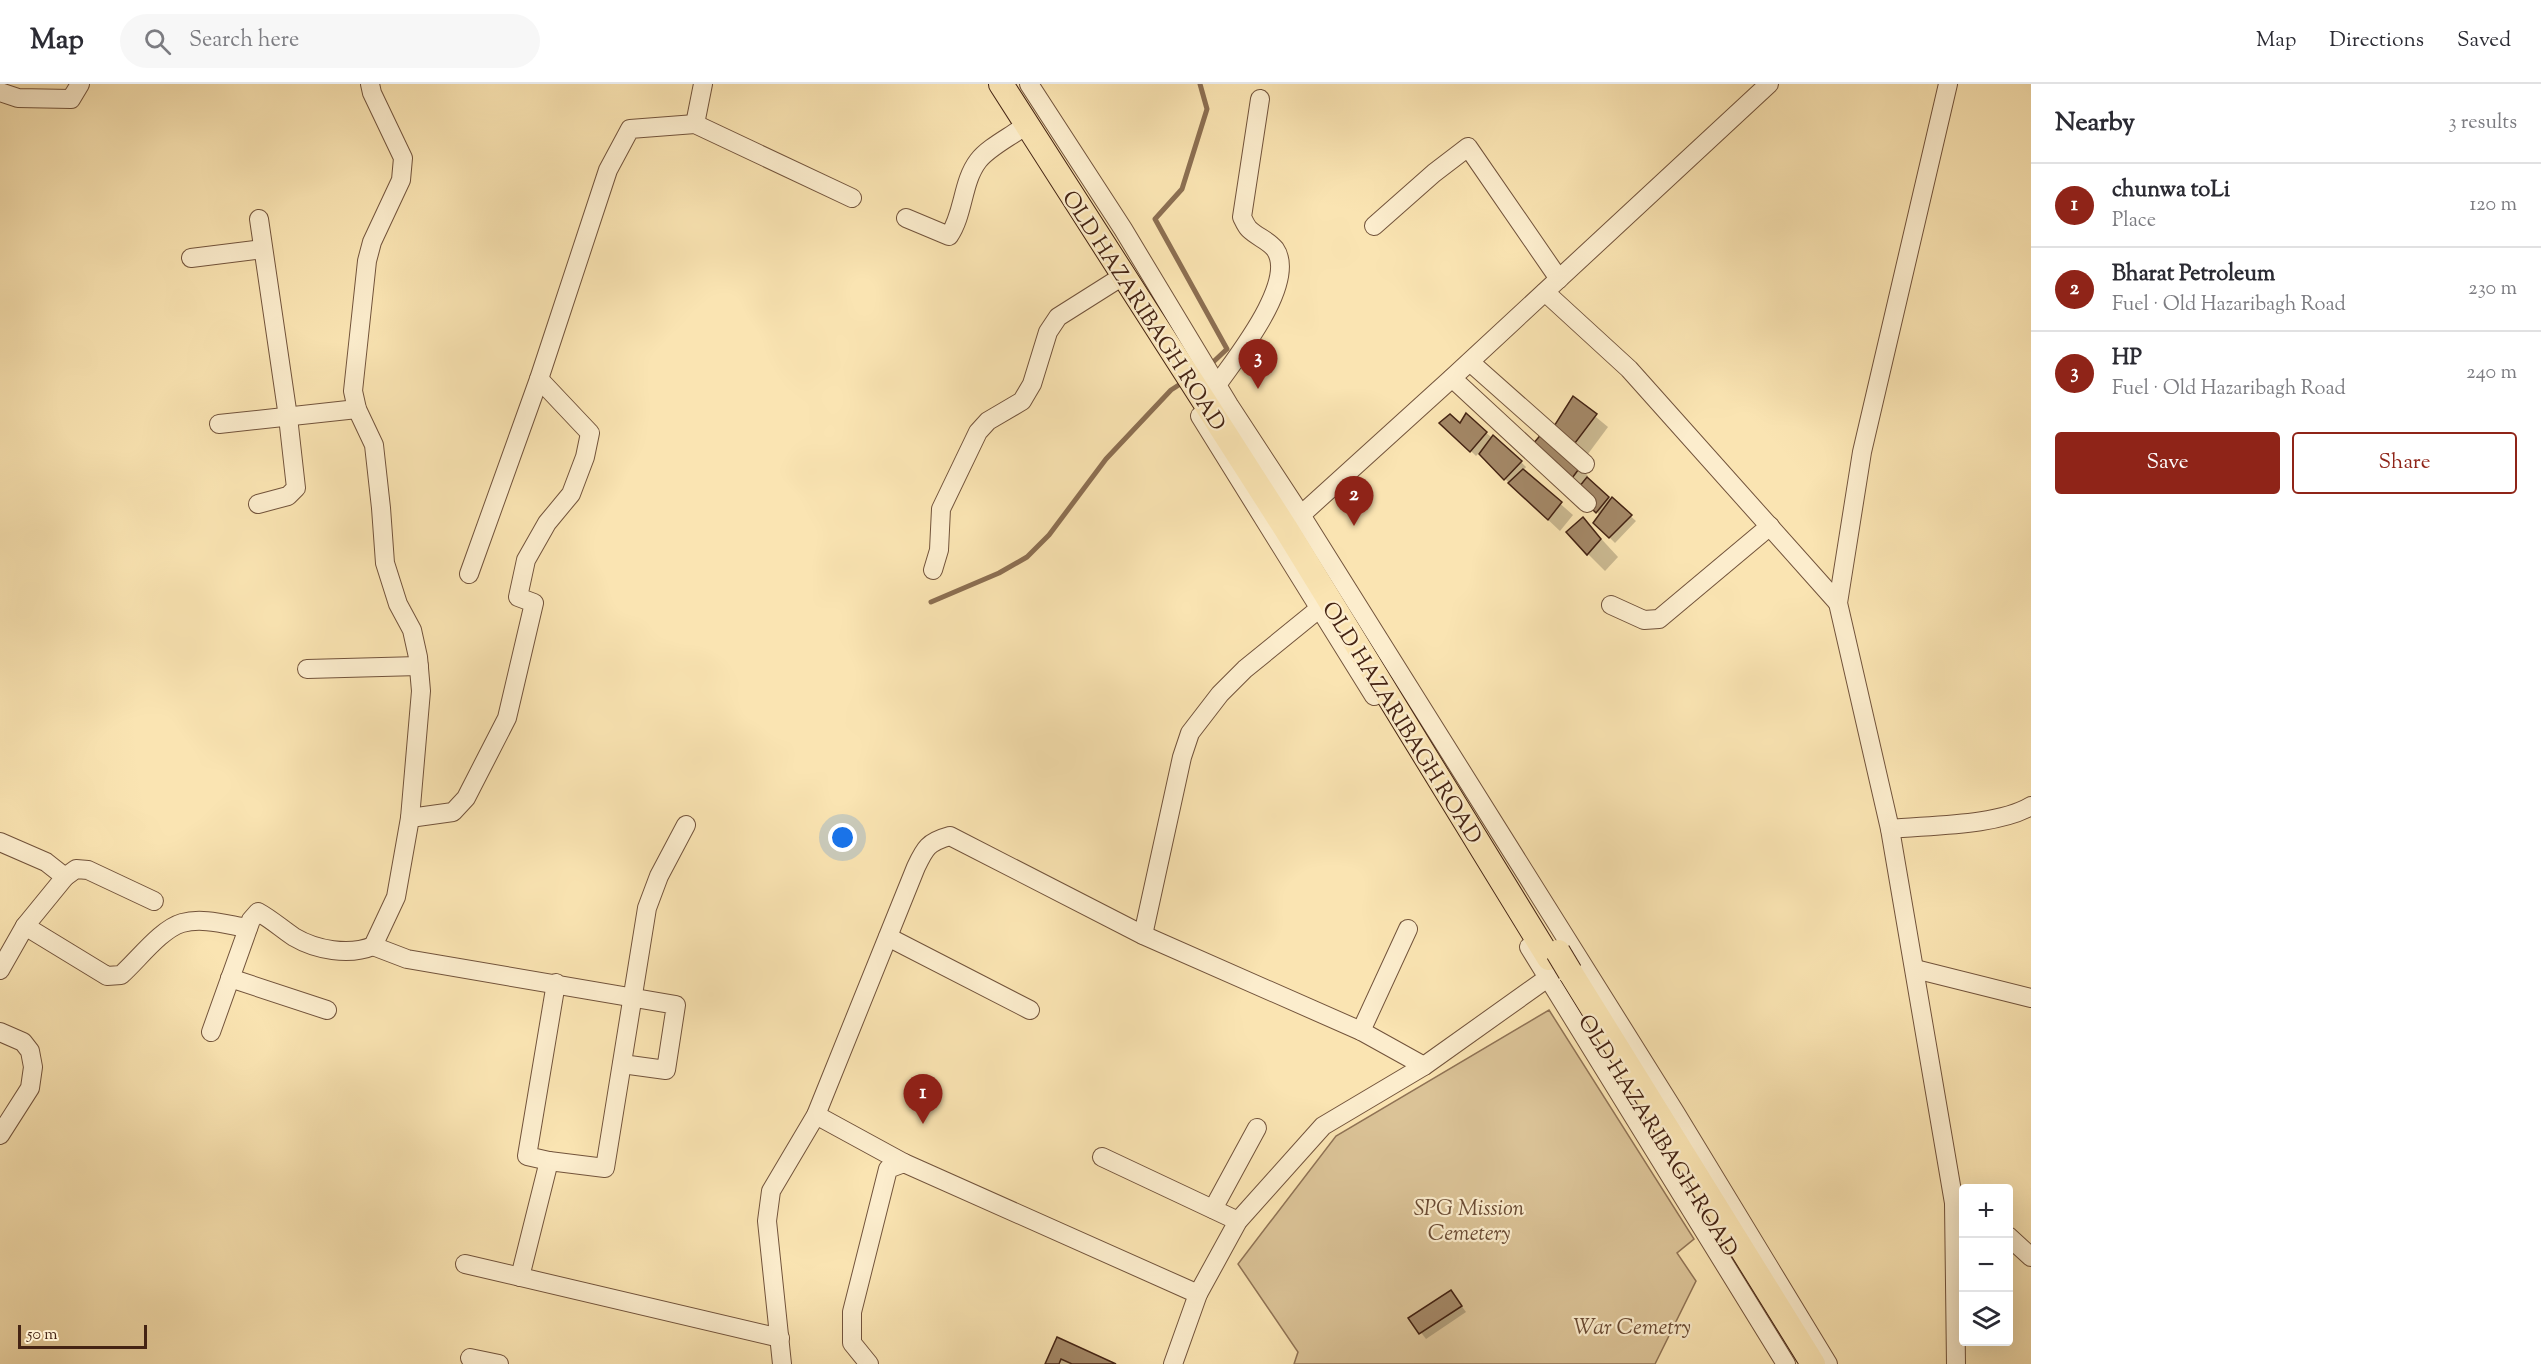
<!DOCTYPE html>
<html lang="en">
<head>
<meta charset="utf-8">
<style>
  body { margin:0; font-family:"Sorts Mill Goudy",serif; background:#f7f7f7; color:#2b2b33 }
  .controls { position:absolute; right:18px; bottom:18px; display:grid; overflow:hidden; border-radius:6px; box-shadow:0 6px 24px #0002 }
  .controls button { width:54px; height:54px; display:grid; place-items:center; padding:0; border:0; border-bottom:2px solid #e1e1e2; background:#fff; color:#2b2b33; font:30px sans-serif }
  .scale { position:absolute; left:18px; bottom:15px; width:129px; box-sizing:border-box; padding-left:6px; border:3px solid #442313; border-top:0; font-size:16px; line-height:21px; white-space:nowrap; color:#442313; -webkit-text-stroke:4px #fcedcd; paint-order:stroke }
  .you { position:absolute; left:843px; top:754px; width:21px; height:21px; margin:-15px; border:4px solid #fff; border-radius:50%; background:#1a73e8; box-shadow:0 0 0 9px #1a73e833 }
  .badge { display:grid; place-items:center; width:39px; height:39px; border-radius:50%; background:#8f2418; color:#fff; font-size:20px; font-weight:700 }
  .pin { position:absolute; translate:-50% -50px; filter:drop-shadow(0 2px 3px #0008) }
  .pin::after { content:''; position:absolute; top:32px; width:21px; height:18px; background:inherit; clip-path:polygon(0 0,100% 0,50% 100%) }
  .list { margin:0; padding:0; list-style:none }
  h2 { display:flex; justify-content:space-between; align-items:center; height:78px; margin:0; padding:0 24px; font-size:26px }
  h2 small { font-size:20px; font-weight:400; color:#7c7c81 }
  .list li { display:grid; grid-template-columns:39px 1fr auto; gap:18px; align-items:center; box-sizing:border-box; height:84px; padding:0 24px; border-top:2px solid #e1e1e2 }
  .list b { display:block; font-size:22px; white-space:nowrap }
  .list p { margin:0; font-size:20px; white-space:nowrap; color:#7c7c81 }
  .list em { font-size:20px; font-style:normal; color:#7c7c81 }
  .actions { display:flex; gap:12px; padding:18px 24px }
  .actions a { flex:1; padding:14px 0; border:2px solid #8f2418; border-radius:6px; text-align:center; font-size:21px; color:#8f2418 }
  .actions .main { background:#8f2418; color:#fff }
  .icon { flex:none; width:33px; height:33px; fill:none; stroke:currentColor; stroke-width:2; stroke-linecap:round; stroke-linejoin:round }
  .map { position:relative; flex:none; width:2031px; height:1280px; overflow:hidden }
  header { display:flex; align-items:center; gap:36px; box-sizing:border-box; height:84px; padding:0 30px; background:#fff; border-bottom:2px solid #e1e1e2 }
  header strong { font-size:28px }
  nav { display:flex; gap:33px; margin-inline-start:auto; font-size:21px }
  .search { width:420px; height:54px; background:#f7f7f7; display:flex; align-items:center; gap:15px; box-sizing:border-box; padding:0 21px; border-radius:33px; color:#7c7c81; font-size:22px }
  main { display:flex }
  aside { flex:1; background:#fff }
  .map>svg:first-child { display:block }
  .green { fill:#dbc397; stroke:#907355; stroke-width:1.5 }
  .shadow { fill:#0003 }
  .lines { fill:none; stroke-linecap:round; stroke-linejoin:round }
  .stream { stroke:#8c6f52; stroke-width:5 }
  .building { fill:#a38766; stroke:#442313; stroke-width:1.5 }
  .minor-casing { stroke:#72533b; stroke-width:20 }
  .major-casing { stroke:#442313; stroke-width:26 }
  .minor { stroke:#fcedcd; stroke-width:18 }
  .major { stroke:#fae4b2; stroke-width:24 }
  .major-bridge-casing { stroke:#442313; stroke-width:26; stroke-linecap:butt }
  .major-bridge { stroke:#fae4b2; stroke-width:24 }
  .labels { text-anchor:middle; stroke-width:4.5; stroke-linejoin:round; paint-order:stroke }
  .street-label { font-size:22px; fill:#442313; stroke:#fcedcd }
  .park-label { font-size:22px; font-style:italic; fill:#6a4b34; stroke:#fcedcd }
</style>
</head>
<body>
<header>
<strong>Map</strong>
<div class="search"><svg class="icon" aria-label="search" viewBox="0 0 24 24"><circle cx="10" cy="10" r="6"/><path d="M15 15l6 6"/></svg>Search here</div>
<nav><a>Map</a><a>Directions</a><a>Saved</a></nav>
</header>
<main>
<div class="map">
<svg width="2031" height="1280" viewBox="0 0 2031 1280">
  <rect width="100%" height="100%" fill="#fae4b2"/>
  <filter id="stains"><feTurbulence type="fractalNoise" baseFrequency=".00333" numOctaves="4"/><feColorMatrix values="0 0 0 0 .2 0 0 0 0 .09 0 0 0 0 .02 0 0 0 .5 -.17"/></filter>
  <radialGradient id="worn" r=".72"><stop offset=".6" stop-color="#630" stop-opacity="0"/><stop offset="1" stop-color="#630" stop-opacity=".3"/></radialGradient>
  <path class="green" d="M1549 926 1694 1155 1677 1169 1696 1197 1655 1280H1294L1298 1268 1238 1180 1336 1052Z"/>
  <g class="shadow">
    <path d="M1573 314 1608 343 1585 374 1565 359Z"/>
    <path d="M1466 332 1521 378 1526 383 1523 387 1573 431 1560 447 1510 400 1480 368 1476 372 1442 339 1460 342Z"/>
    <path d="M1539 374 1580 383 1588 392 1587 394 1636 437 1615 459 1595 439 1600 431Z"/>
    <path d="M1583 435 1618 473 1605 487 1588 470Z"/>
    <path d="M1451 1208 1466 1228 1426 1255 1410 1234Z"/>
    <path d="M1058 1255 1113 1280H1047Z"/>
  </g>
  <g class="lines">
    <g class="stream">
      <path d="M1200 0 1207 25 1182 105 1155 135 1227 265 1210 281"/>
      <path d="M931 518 999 489 1027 473 1049 451 1106 375 1171 306 1185 297"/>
    </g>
  </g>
  <g class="building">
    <path d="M1573 312 1597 330 1572 363 1551 347Z"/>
    <path d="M1466 329 1487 348 1470 368 1439 339 1450 330 1460 339Z"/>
    <path d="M1543 348 1581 382 1567 401 1528 366Z"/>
    <path d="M1493 351 1522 377 1504 396 1479 370Z"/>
    <path d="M1523 385 1562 418 1548 436 1508 399Z"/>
    <path d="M1587 393 1609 413 1596 429 1575 408Z"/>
    <path d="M1612 413 1632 431 1609 454 1593 439Z"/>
    <path d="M1583 433 1601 455 1587 471 1566 448Z"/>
    <path d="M1451 1206 1462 1222 1419 1250 1408 1234Z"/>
    <path d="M1057 1253 1116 1280H1072L1061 1275 1059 1280H1045Z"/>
  </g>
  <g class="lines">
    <g class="minor-casing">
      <g id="minor">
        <path d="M1029 0 1123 145 1229 321 1301 431 1675 1028 1828 1280"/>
        <path d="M1948 0 1862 368 1838 519 1890 745 1954 1119 1956 1280"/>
        <path d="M0 8 18 14 71 15 80 0"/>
        <path d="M695 40 703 0"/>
        <path d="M906 134 949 152C964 130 962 98 978 77 987 65 1006 55 1019 46"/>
        <path d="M1374 142 1434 89 1468 63 1559 195"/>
        <path d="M191 174 263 165"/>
        <path d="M1545 208 1629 285 1838 519"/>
        <path d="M1470 278 1585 380"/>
        <path d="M1452 294 1587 419"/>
        <path d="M1217 301C1235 275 1298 198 1275 165 1268 156 1257 153 1249 145 1246 142 1244 137 1242 133L1260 15"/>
        <path d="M1200 332 1374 612"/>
        <path d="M219 340 357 325"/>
        <path d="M258 420 288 412 296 404 288 333 259 135"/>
        <path d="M1301 431 1452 294 1769 0"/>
        <path d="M933 486 939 466 941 425 978 348 988 337 1022 317 1032 300 1048 248 1058 233 1115 197"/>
        <path d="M469 490 539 295 608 86 630 45 695 40 852 114"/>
        <path d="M1611 521 1644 536 1659 535 1770 442"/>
        <path d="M307 585 419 582"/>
        <path d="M410 734 453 728 466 714 507 634 534 519 518 513 526 476 547 439 571 410 585 373 590 349 539 295"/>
        <path d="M1890 745C1930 741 1997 742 2031 722"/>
        <path d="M0 758 46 778 65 793 25 842 0 886"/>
        <path d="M65 793 76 785 88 786 154 817"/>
        <path d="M25 842 107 892 121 891C138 876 161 845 182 839 203 833 228 841 248 844"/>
        <path d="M1143 851 1182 673 1190 649 1220 610 1245 585 1320 524"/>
        <path d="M888 853 1030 926"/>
        <path d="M373 862 407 875 676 921 666 986 622 980"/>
        <path d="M1529 863 1786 1280"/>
        <path d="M1915 885 2031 914"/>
        <path d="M230 894 327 926"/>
        <path d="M1361 947 1408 845"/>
        <path d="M0 948 23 958 30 967 33 983 30 1004 0 1051"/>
        <path d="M211 948 251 836 258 828C271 835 282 845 294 853 316 866 349 872 373 862L396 813 410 734 421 607 418 573 412 546 398 520 385 479 381 424 374 361 357 325 353 307 367 177 372 158 401 96 403 74 372 9 370 0"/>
        <path d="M816 1031 904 1079"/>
        <path d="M1102 1073 1238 1137"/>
        <path d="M549 1077 527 1072 556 899"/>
        <path d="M1213 1125 1257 1044"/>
        <path d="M2008 1152 2031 1173"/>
        <path d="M465 1180 780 1254"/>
        <path d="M520 1193 549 1077 605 1084 647 824 659 792 686 741"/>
        <path d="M470 1274 499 1280"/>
        <path d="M782 1280 767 1137 771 1107 816 1031 916 783C925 764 928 758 950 752L1143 851 1361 947 1424 982"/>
        <path d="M869 1280 852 1259V1228L888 1085 904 1079 1198 1210"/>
        <path d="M1173 1280 1198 1210 1238 1137 1323 1042 1424 982 1556 888"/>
      </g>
    </g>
    <g class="major-casing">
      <g id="major">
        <path d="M1001 0 1286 445 1549 874"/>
        <path d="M1570 888 1813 1280"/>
      </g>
    </g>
    <use href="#minor" class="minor"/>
    <use href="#major" class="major"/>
    <g class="major-bridge-casing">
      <path id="major-bridge" d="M1558 868 1570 888"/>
    </g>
    <use href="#major-bridge" class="major-bridge"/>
  </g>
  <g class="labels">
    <g class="street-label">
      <text transform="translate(1145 226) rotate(57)" y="8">OLD HAZARIBAGH ROAD</text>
      <text transform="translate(1403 638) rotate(58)" y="8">OLD HAZARIBAGH ROAD</text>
      <text transform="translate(1659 1051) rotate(58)" y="8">OLD HAZARIBAGH ROAD</text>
    </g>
    <g class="park-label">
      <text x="1469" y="1131">SPG Mission<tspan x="1469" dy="25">Cemetery</tspan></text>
      <text x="1632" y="1250">War Cemetry</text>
    </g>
  </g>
  <rect width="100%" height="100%" filter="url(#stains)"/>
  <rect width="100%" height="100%" fill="url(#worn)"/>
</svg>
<div class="controls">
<button>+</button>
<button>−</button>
<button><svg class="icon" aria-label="layers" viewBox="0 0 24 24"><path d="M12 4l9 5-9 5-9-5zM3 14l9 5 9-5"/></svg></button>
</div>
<div class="scale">50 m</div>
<div class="you"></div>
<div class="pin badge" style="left:923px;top:1040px">1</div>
<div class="pin badge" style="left:1354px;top:442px">2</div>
<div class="pin badge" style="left:1258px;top:305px">3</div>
</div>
<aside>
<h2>Nearby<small>3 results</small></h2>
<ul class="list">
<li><span class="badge">1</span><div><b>chunwa toLi</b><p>Place</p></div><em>120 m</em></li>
<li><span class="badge">2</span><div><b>Bharat Petroleum</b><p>Fuel · Old Hazaribagh Road</p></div><em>230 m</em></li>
<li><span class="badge">3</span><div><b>HP</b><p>Fuel · Old Hazaribagh Road</p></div><em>240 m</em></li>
</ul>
<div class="actions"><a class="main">Save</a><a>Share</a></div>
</aside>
</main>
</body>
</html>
